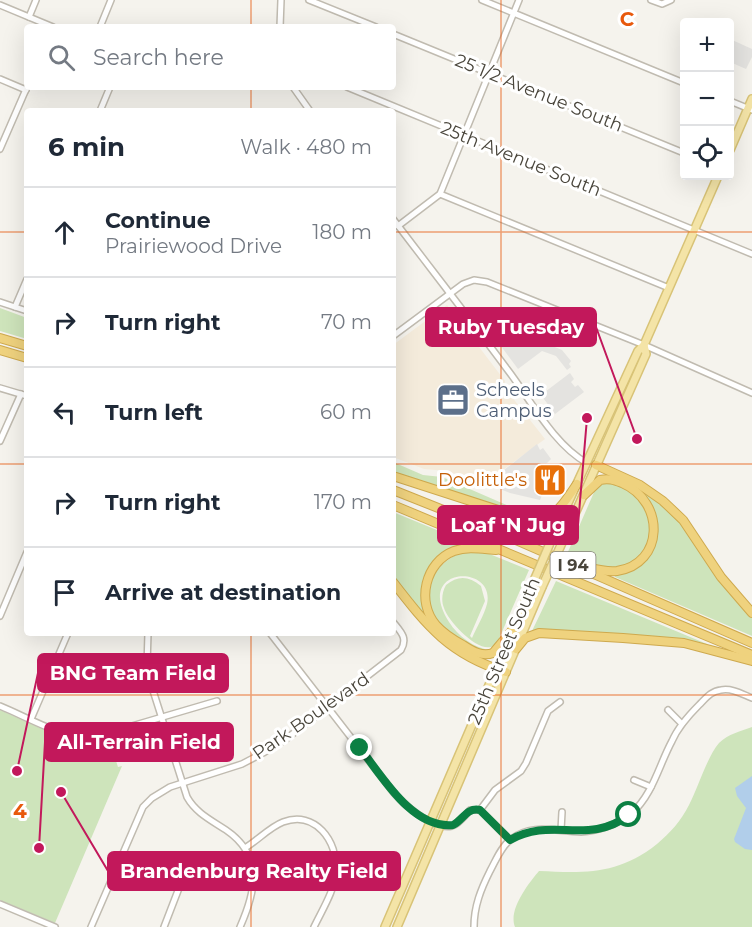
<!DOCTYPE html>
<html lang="en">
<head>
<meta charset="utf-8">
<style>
  body { margin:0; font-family:Montserrat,sans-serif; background:#f6f6f7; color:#1f2937 }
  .controls { position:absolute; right:18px; top:18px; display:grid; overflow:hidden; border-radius:6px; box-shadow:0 6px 24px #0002 }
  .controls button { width:54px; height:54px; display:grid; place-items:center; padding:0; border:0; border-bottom:2px solid #e0e1e3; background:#fff; color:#1f2937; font:30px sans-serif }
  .stop { position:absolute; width:18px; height:18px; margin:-14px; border:4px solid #0b8043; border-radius:50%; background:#fff }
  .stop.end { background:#0b8043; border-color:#fff; box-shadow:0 2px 6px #0008 }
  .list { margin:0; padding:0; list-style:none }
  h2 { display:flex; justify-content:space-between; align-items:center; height:78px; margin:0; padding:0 24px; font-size:26px }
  h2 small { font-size:20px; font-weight:400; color:#747a83 }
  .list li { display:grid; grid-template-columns:39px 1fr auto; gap:18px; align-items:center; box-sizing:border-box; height:90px; padding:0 24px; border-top:2px solid #e0e1e3 }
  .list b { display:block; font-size:22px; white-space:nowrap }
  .list p { margin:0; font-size:20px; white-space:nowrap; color:#747a83 }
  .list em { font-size:20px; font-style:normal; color:#747a83 }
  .icon { flex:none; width:33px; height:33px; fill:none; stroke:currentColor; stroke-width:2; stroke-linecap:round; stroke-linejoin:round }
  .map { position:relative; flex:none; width:752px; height:927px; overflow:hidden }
  .search { position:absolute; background:#fff; box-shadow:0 6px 24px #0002; left:24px; top:24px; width:372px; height:66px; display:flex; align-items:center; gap:15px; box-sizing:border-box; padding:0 21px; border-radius:6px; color:#747a83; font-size:22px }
  .panel { position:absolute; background:#fff; box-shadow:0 6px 24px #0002; left:24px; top:108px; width:372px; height:528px; border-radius:6px }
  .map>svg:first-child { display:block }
  .commercial { fill:#f4ebdb }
  .green { fill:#cee4bb }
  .parking { fill:#e4e3e0 }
  .water { fill:#b1ceea }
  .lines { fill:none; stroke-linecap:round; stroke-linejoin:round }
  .minor-casing { stroke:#c0bbb0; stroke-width:8 }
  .major-casing { stroke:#d8c377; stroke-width:10 }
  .highway-casing { stroke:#cea94e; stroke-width:10 }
  .minor { stroke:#fff; stroke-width:5 }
  .major { stroke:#f4e4a7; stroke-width:7 }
  .highway { stroke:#efd27e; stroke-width:8 }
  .major-bridge-casing { stroke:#d8c377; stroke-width:10; stroke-linecap:butt }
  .major-bridge { stroke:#f4e4a7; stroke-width:7 }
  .route { stroke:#0b8043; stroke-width:8 }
  .grid { fill:none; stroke:#e8590c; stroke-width:1.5; stroke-opacity:0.55 }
  .labels { text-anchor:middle; stroke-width:6; stroke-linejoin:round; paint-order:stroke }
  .shield { fill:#fff; stroke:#807d76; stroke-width:1.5 }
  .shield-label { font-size:16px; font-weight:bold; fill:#49453b }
  .street-label { font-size:18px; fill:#49453b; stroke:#fff }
  .service-label { font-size:18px; fill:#4e5e75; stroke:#fff; text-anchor:start }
  .food-label { font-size:18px; fill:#c56008; stroke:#fff; text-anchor:end }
  .grid-label { font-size:20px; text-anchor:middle; font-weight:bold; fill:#e8590c; stroke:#fff; stroke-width:6; stroke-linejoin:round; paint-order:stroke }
  .leader { fill:none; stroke:#c2185b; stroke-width:2 }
  .callout-dot { fill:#c2185b; stroke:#fff; stroke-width:2 }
  .callout { fill:#c2185b; stroke:#c2185b; stroke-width:2 }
  .callout-label { font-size:20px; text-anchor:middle; font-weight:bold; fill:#fff }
</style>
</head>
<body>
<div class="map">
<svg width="752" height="927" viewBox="0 0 752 927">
  <rect width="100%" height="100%" fill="#f5f3ed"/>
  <path class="commercial" d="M447 305 505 381 504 387 545 439 484 484 447 471 424 469 393 457V345Z"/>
  <g class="green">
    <path d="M0 308 27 318V339L0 331Z"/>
    <path d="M393 462 423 475 442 477 532 516 529 519 393 473Z"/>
    <path d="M609 482C623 487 639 494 647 508 649 511 649 517 650 521 655 552 628 575 597 567 587 565 577 558 567 554L595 490 600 485Z"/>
    <path d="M638 488C654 499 672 512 684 527 707 557 724 590 752 617V636L615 577V574C645 571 666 540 654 510 651 501 641 495 638 488Z"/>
    <path d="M393 512 466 542V545L428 573 429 622 393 578Z"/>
    <path d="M466 551H482L529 570 498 641C496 644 494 646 491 647 476 651 448 621 444 608 441 601 442 592 446 585 458 575 469 576 481 586L485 601 470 636 472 638C477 627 484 615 487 604 496 563 413 566 449 622 458 636 474 648 490 650L487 653C470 646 455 639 442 627 413 600 432 561 466 551Z"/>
    <path d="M556 581 707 644V647L625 637 532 631Z"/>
    <path d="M0 710C33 724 72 748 109 739L118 767 122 766 55 923 0 900Z"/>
    <path d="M752 727V927H515C508 910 528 884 539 871 585 873 618 875 657 844 670 833 681 821 689 805 698 788 707 757 719 743 728 734 741 731 752 727Z"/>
  </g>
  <g class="parking">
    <path d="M730 39 752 49V57L746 69 730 62Z"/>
    <path d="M509 328 562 350 571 361 569 364 571 367 567 370 556 356 542 351 518 369 495 338Z"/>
    <path d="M570 373 574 379 571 382 575 387 578 385 584 392 555 414 541 395Z"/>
    <path d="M537 444 540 450 543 448 551 459 543 467 546 468 537 490 543 493 540 500 510 493 495 487 497 482 494 478Z"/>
  </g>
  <path class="water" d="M752 776V850L745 849 735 842 734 839 746 808 737 796 735 788Z"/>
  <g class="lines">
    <g class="minor-casing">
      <g id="minor">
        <path d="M309 0 376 27"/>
        <path d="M482 0 684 83"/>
        <path d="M651 0 662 4 671 0"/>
        <path d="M0 5 53 27"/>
        <path d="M29 17 36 0"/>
        <path d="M100 27 111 0"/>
        <path d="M280 27 281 0"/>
        <path d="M393 34 684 153"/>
        <path d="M0 79 26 90"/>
        <path d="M293 87 310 111"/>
        <path d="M347 87 752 254"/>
        <path d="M730 101 752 110"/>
        <path d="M100 111 110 87"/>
        <path d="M0 149 27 87"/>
        <path d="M440 194 669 288"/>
        <path d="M393 219C431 269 470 319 507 369 530 399 554 445 587 463"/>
        <path d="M398 226 440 194 519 0"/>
        <path d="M0 302 27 311"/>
        <path d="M15 307 27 279"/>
        <path d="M393 336 463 284 474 280 487 282 644 345 752 393"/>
        <path d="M0 388 27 396"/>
        <path d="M0 441 21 394"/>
        <path d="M0 616 27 552"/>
        <path d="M148 633 147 666 149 678 187 797C196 813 211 820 226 830 264 856 256 891 240 927"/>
        <path d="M270 633 394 793C406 806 432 830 452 826 459 824 465 815 470 810H480L510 840"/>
        <path d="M0 706C27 717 62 738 91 738L217 701"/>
        <path d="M668 710 682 724"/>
        <path d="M31 719 68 633"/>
        <path d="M634 780 651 787"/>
        <path d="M480 810 495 790 521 771 526 763 548 711 560 702"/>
        <path d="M561 830 562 812"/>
        <path d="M245 848C258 840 270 827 283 822 315 810 338 841 336 871 335 890 322 910 314 927"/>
        <path d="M0 904 55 927"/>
        <path d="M91 927 143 807 152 798 170 787 242 764 263 753 286 739 401 650C408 638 401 632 393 622"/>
        <path d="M164 927 179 888"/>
        <path d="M474 927C474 906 481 889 490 871 496 860 501 847 510 840 532 822 557 832 581 832 599 831 618 824 632 813 653 794 659 765 672 741 678 727 688 716 699 705 706 698 711 691 721 690 732 688 742 694 752 698"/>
      </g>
    </g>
    <g class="major-casing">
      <g id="major">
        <path d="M730 150 752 99"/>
        <path d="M556 529 638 351 644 345 718 176"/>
        <path d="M566 534 646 354 644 345"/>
        <path d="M385 927 533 583"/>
        <path d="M397 927 542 587"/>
      </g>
    </g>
    <g class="highway-casing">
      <g id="highway">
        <path d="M0 338 27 346"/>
        <path d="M0 350 27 358"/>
        <path d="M596 465 640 485 663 501 683 520 721 577 752 613"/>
        <path d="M393 476 529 520C557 519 563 504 577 484"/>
        <path d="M393 490 486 527 752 643"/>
        <path d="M584 495 600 480C609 478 614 480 622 483 666 502 664 564 617 571 608 572 598 570 589 568"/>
        <path d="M393 505 752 655"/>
        <path d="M496 550C482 549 468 546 454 551 425 562 416 602 436 625 443 633 454 640 463 645 472 651 482 657 493 653L514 628"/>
        <path d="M393 582C427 626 450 655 506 672"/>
        <path d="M516 649 525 638 539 633 623 638 684 643 752 661"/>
      </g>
    </g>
    <use href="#minor" class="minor"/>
    <use href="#major" class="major"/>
    <use href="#highway" class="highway"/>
    <g class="major-bridge-casing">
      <g id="major-bridge">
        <path d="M533 583 556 529"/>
        <path d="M542 587 566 534"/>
      </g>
    </g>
    <use href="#major-bridge" class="major-bridge"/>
  </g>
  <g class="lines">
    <path class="route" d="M360 748C382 776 412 829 453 825 463 820 467 807 480 810L510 840C552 816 588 846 629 815"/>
  </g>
  <path class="grid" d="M251 0V27M501 0V927M251 87V111M0 232H27M393 232H752M0 464H27M393 464H752M251 633V927M0 695H752"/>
  <defs>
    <g id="office-square" transform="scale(1.725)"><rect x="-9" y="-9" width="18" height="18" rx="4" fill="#5c6f8a" stroke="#fff"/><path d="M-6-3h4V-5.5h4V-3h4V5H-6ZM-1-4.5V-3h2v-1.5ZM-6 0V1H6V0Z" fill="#fff"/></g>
    <g id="restaurant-square" transform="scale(1.725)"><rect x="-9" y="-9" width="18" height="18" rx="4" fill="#e8710a" stroke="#fff"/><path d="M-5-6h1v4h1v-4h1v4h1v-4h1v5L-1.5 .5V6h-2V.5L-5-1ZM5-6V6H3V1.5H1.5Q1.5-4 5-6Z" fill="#fff"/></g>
  </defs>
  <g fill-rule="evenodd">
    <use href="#office-square" x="453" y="400"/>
    <use href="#restaurant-square" x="550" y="480"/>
  </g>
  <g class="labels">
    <rect class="shield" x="550.5" y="552" width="45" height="26" rx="4.5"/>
    <g class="shield-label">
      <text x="573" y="571">I 94</text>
    </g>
    <g class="street-label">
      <text transform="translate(539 93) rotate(22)" y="6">25 1/2 Avenue South</text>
      <text transform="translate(521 159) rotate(22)" y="6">25th Avenue South</text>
      <text transform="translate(504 651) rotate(-67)" y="6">25th Street South</text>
      <text transform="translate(311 716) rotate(-35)" y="6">Park Boulevard</text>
    </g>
    <g class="service-label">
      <text x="476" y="396">Scheels<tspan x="476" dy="21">Campus</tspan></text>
    </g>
    <g class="food-label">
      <text x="527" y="486">Doolittle's</text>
    </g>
  </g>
  <g class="grid-label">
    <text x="627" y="26">C</text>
    <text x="20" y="818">4</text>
  </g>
  <path class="leader" d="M637 439L596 327M587 418L578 525M17 771L38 673M39 848L45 742M61 792L108 871"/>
  <g class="callout-dot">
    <circle cx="637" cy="439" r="6"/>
    <circle cx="587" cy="418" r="6"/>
    <circle cx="17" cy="771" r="6"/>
    <circle cx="39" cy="848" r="6"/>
    <circle cx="61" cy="792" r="6"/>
  </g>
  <g class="callout">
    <rect x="426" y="308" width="170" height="38" rx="6"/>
    <rect x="438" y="506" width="140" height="38" rx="6"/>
    <rect x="38" y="654" width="190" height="38" rx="6"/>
    <rect x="45" y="723" width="188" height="38" rx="6"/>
    <rect x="108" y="852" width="292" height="38" rx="6"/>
  </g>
  <g class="callout-label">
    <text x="511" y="334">Ruby Tuesday</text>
    <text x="508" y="532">Loaf 'N Jug</text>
    <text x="133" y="680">BNG Team Field</text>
    <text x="139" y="749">All-Terrain Field</text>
    <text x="254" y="878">Brandenburg Realty Field</text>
  </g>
</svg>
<div class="controls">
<button>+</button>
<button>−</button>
<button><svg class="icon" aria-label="locate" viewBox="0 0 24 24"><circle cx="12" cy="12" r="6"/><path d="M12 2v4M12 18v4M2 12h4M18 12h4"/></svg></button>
</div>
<div class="stop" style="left:629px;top:815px"></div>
<div class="stop end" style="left:360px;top:748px"></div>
<div class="search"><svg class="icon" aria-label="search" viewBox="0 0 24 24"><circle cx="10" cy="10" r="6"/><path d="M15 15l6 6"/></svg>Search here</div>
<section class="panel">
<h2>6 min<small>Walk · 480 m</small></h2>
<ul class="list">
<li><svg class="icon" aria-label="ahead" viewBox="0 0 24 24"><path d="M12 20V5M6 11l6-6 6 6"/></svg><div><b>Continue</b><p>Prairiewood Drive</p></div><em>180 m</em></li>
<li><svg class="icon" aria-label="right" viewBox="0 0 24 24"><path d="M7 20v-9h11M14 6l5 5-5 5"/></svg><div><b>Turn right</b></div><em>70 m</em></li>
<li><svg class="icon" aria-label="left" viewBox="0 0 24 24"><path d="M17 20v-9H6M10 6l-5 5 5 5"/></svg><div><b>Turn left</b></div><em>60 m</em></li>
<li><svg class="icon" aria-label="right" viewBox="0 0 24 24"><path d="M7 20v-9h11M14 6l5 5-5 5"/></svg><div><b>Turn right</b></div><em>170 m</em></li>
<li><svg class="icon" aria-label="arrive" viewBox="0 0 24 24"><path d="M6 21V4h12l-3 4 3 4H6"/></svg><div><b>Arrive at destination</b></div></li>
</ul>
</section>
</div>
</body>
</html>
